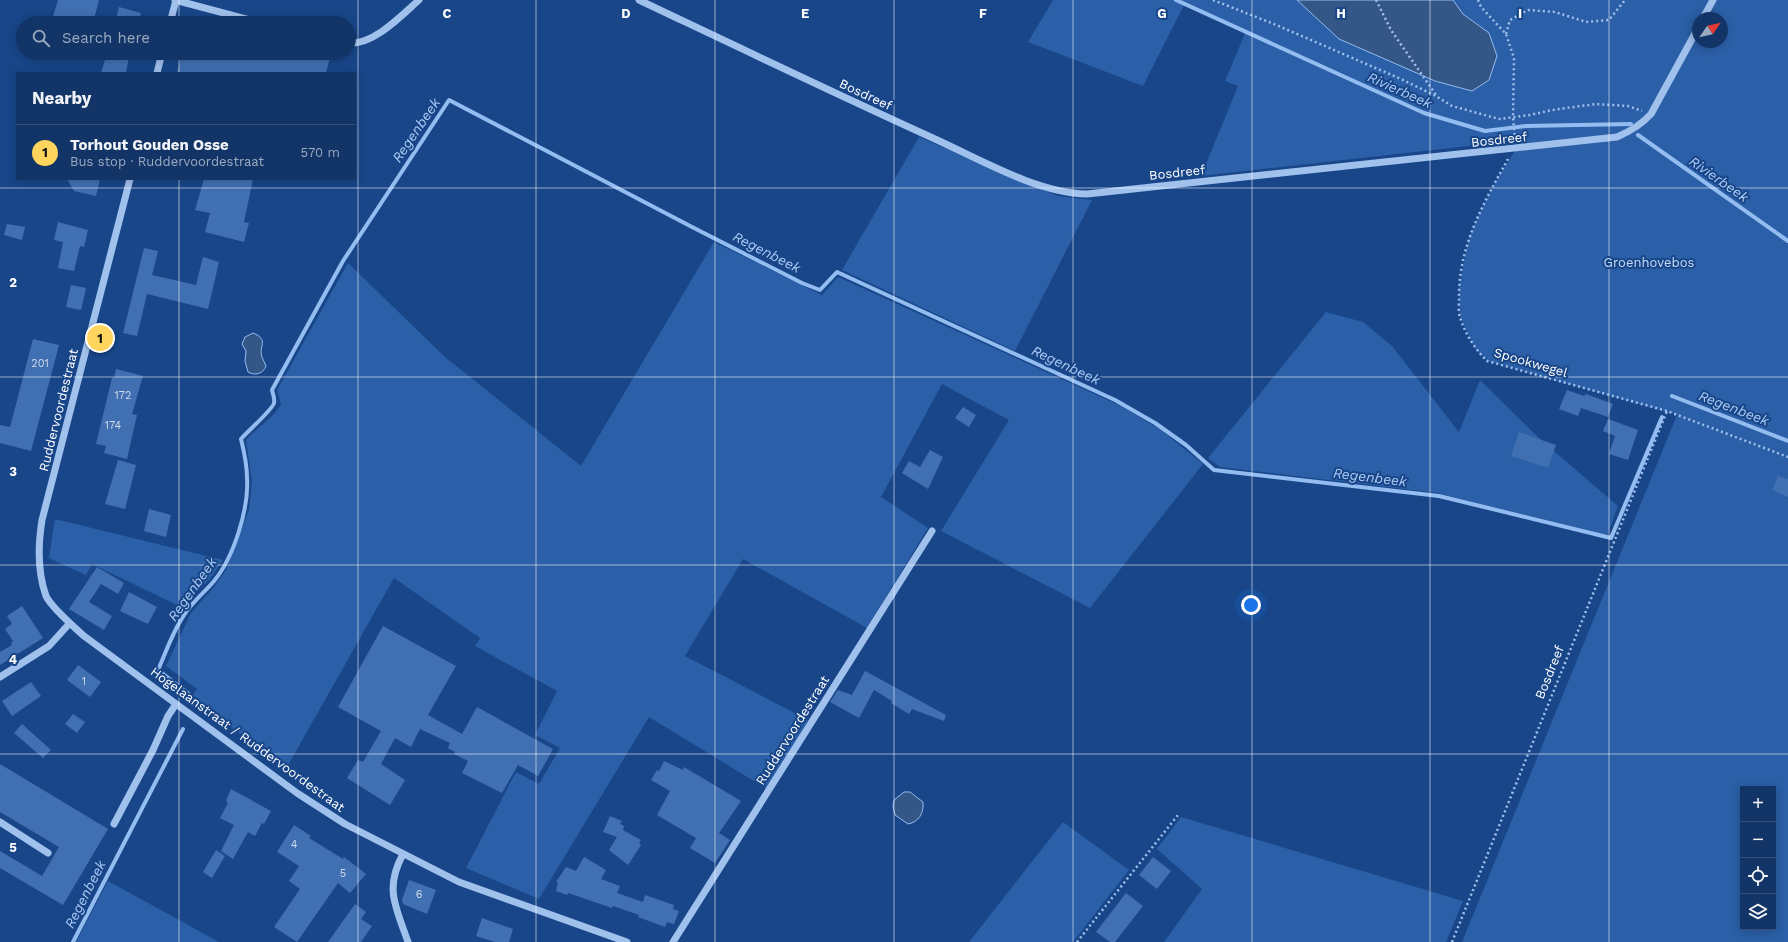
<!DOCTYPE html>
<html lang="en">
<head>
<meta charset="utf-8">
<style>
  body { margin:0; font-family:"Work Sans",sans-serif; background:#1b3c6d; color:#f1f3f6 }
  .controls { position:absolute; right:12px; bottom:12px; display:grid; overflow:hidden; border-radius:0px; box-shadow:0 2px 10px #0003 }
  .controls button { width:36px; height:36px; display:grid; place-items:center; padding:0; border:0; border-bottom:1px solid #314f7b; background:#123467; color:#f1f3f6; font:20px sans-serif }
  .compass { position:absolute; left:1692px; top:12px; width:36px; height:36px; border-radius:50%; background:#123467; box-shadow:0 2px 10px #0003; rotate:56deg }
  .you { position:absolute; left:1251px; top:605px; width:14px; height:14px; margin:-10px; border:3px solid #fff; border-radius:50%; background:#1a73e8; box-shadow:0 0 0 6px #1a73e833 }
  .badge { display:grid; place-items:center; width:26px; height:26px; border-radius:50%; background:#ffd55d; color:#111; font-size:13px; font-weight:700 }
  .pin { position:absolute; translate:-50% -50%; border:2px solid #fff; box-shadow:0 1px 4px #0006 }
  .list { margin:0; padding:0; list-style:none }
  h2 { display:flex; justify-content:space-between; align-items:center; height:52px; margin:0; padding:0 16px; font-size:17px }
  h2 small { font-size:13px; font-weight:400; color:#9caac0 }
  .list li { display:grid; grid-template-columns:26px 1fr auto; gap:12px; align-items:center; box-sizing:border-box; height:56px; padding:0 16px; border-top:1px solid #314f7b }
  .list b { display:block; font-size:15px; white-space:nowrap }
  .list p { margin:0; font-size:13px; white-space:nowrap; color:#9caac0 }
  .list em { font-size:13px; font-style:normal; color:#9caac0 }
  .icon { flex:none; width:22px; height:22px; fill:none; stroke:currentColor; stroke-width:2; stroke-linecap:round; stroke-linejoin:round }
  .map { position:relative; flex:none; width:1788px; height:942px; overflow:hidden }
  .search { position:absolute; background:#123467; box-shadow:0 2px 10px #0003; left:16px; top:16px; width:340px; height:44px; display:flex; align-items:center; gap:10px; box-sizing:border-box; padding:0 14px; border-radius:22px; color:#9caac0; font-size:15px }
  .panel { position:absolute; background:#123467; box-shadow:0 2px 10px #0003; left:16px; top:72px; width:340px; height:108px; border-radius:0px }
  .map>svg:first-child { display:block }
  .green { fill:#2b5fa7; fill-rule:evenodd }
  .water { fill:#355788; stroke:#93bcf0 }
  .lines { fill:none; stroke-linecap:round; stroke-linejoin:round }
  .stream { stroke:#93bcf0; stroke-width:4 }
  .building { fill:#4170b2 }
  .path { stroke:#a1c1ed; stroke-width:2.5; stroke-dasharray:2 3; stroke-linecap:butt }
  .minor { stroke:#a1c1ed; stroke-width:7 }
  .grid { fill:none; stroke:#fff; stroke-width:1; stroke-opacity:0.55 }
  .labels { text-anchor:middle; stroke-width:4; stroke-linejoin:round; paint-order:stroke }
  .number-label { font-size:11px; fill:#d0dbec }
  .street-label { font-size:13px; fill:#fff; stroke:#184689 }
  .park-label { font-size:13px; fill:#c6dcfa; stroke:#184689 }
  .water-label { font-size:14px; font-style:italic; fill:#accbf5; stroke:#184689 }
  .grid-label { font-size:13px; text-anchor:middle; font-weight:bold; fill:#fff; stroke:#184689; stroke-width:4; stroke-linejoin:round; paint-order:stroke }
</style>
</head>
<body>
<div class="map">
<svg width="1788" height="942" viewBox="0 0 1788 942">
  <rect width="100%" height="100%" fill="#184689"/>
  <g class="green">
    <path d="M1053 0H1788V942H1462L1677 415 1487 361 1475 349 1460 316 1459 288 1469 238 1481 210 1498 177 1522 140 1201 176 1238 86 1225 81 1246 31 1184 5 1143 86 1028 42ZM1698 18H1722V42H1698ZM1743 789H1773V927H1743Z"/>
    <path d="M919 137 1058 196 1092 200 1015 351 842 270Z"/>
    <path d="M714 242 822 295 838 277 1121 406 1161 430 1203 464 1090 608 941 531 1009 420 942 384 881 497 928 528 867 628 743 559 685 656 808 720 767 789 649 717 539 899 466 868 516 772 539 784 560 748 535 735 557 691 475 646 480 638 394 578 287 767 190 698 197 689 166 666 191 613 214 587 226 570 249 510 252 482 246 440C257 427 273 419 281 404L277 390 348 263 445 357 581 466Z"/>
    <path d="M1326 312 1363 322 1392 346 1459 432 1480 380 1540 439 1618 506 1606 539 1438 493 1220 467 1208 458Z"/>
    <path d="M55 519 223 560 209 580 193 595 183 608 92 564 86 575 49 558Z"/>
    <path d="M1181 817 1463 901 1446 942H1164L1202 889 1157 849Z"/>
    <path d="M1063 822 1129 870 1073 942H969Z"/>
    <path d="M108 881 219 942H76Z"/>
  </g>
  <g class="water">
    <path d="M1297 0H1453L1463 14 1489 33 1497 56 1489 80 1472 91 1435 81 1339 39Z"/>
    <path d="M253 333C270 340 258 346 262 357 263 360 265 363 266 366 263 374 255 376 248 372L245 361 246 351 242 344 245 337Z"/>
    <path d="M904 792H910L923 802C924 813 919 822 908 824L895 815 893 806 894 800Z"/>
  </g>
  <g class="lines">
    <g class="stream">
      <path d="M1176 0 1424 113 1485 131 1526 126 1631 124"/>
      <path d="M1638 135 1788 241"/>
      <path d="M1672 396 1788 441"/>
      <path d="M189 694 158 670C166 652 173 631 184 615 193 601 204 593 214 581 234 557 249 508 247 478 247 464 244 451 241 439 248 431 273 409 274 403 275 399 273 394 272 390L343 261 449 100 694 228 802 283 820 290 837 272 1115 400 1155 423 1186 445 1214 470 1439 496 1611 538 1662 417"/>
      <path d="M73 942 183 729"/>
    </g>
  </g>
  <g class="building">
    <path d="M58 0H99L93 23H51Z"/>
    <path d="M119 7 141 13 138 23H115Z"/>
    <path d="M107 53H117L129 56 126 73H101Z"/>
    <path d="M182 53H331L326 73H177Z"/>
    <path d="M67 179H100L96 196 74 191Z"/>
    <path d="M204 179H253L244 222 249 223 244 242 205 232 210 213 195 210Z"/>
    <path d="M58 222 88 230 84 247 80 246 74 271 58 268 63 242 54 240Z"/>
    <path d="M7 224 25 227 22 240 4 235Z"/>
    <path d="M144 248 158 251 152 275 196 285 203 257 219 262 208 309 147 294 137 336 123 333Z"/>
    <path d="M71 285 86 288 81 310 66 307Z"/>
    <path d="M33 339 59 345 31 451 0 443V425L10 427Z"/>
    <path d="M116 369 143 376 132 414 137 415 127 459 104 453 106 446 96 444 112 378H114Z"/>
    <path d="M1567 390 1584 396 1586 394 1613 404 1608 417 1581 408 1578 416 1559 409Z"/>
    <path d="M963 407 976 415 969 427 955 418Z"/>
    <path d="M1608 419 1638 430 1628 460 1609 454 1615 436 1603 431Z"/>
    <path d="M1519 432 1556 445 1548 468 1511 456Z"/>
    <path d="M930 450 943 457 928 489 902 473 909 461 920 467Z"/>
    <path d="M118 460 136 465 125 509 105 504Z"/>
    <path d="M1778 476 1788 479V497L1772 490Z"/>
    <path d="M149 509 171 515 166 537 144 531Z"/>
    <path d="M97 567 124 583 118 594 101 584 89 602 112 616 104 630 69 609Z"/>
    <path d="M129 592 157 607 148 624 120 611Z"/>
    <path d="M22 606 43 638 0 665V652L12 645 11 643 13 641 5 629 12 624 7 616Z"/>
    <path d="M383 626 456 666 428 715 462 734 477 707 553 749 538 776 518 765 502 793 462 773 468 761 454 754 455 752 448 748 450 743 420 729 411 747 395 738 381 764 405 780 390 805 347 778 358 760 363 762 381 731 338 707Z"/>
    <path d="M78 665 101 682 90 697 67 680Z"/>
    <path d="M865 671 946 715 944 721 912 709 909 714 891 703 892 701 874 690 859 718 830 702 838 690 852 695Z"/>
    <path d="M31 682 41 696 12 716 2 701Z"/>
    <path d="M73 714 85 722 77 733 65 724Z"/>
    <path d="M22 724 51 750 43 758 14 733Z"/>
    <path d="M664 761 683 770 684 767 741 801 719 833 730 840 715 863 690 848 696 838 657 815 670 791 651 780 657 770 659 771Z"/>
    <path d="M0 764 108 829 63 905 0 868V851L42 876 59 847 0 812Z"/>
    <path d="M231 789 271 811 264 824 262 823 255 836 248 832 233 859 221 851 234 825 220 818 228 803 226 801Z"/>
    <path d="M610 816 622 821 620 824 624 826 623 830 641 840 639 844 641 845 628 865 609 850 617 837 603 832Z"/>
    <path d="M294 825 311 836 309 838 343 859 344 857 366 874 350 893 338 883 297 942 274 927 300 889 289 881 299 866 277 852Z"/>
    <path d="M216 850 225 856 212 878 203 872Z"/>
    <path d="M584 857 606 870 601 879 620 886 617 893 643 902 645 895 674 905 673 909 679 911 674 924 667 922 665 927 638 917 639 915 613 906 612 908 568 893 567 895 556 891 558 883 556 882 566 867 576 871Z"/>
    <path d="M1153 857 1171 871 1157 889 1139 875Z"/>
    <path d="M409 880 436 890 427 914 403 904 402 900Z"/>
    <path d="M1126 893 1143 906 1115 942H1110L1096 932Z"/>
    <path d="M355 904 366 912 361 919 372 926 361 942H328Z"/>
    <path d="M482 918 513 929 509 942H495L476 936Z"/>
  </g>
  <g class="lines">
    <g class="path">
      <path d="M1213 0 1274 24 1401 79 1436 96 1452 106 1499 119 1530 115 1552 110 1596 104 1628 106 1642 111"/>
      <path d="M1376 0 1391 30 1436 95"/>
      <path d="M1478 0 1481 7 1506 34 1514 58 1513 117 1515 139"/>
      <path d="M1506 34 1510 20 1528 10 1555 12 1586 22 1609 20 1625 0"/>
      <path d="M1508 159C1484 202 1458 247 1459 299 1459 304 1458 312 1460 317 1465 334 1475 349 1487 361L1667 411 1788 457"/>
      <path d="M1077 942 1178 815"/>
      <path d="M1452 942 1667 411"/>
    </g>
    <g class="minor">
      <path d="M175 0 261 23"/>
      <path d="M639 0C738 47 836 94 935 139 981 160 1037 193 1087 194L1617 137C1631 131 1641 125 1651 114L1698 28"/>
      <path d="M1703 18 1713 0"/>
      <path d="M170 23 176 0"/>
      <path d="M349 43C374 45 402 15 419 0"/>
      <path d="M157 73 162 53"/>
      <path d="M130 179 42 520C38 545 37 571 46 596 51 607 74 627 84 636L297 793 345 824 459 882 627 942"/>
      <path d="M0 677 49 646 69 624"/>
      <path d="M0 822 48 853"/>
      <path d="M114 824 153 750 168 716 176 704"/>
      <path d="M403 854C384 889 396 907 408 942"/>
      <path d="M673 942 932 531"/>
    </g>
  </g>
  <path class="grid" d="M179 0V23M358 0V942M536 0V942M715 0V942M894 0V942M1073 0V942M1252 0V942M1430 0V942M1609 0V942M179 53V73M179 179V942M0 188H1788M0 377H1788M0 565H1788M0 754H1788"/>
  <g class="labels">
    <g class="number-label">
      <text x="40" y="367">201</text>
      <text x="123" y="399">172</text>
      <text x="113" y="429">174</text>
      <text x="84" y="685">1</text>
      <text x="294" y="848">4</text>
      <text x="343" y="877">5</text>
      <text x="419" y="898">6</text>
    </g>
    <g class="street-label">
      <text transform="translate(866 94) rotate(25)" y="5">Bosdreef</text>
      <text transform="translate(1499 139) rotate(-6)" y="5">Bosdreef</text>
      <text transform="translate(1177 172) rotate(-6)" y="5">Bosdreef</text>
      <text transform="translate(1531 362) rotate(16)" y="5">Spookwegel</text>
      <text transform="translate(58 410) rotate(-76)" y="5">Ruddervoordestraat</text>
      <text transform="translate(1549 672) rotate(-68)" y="5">Bosdreef</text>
      <text transform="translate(792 730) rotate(-58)" y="5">Ruddervoordestraat</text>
      <text transform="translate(248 739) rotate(36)" y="5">Hogelaanstraat / Ruddervoordestraat</text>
    </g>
    <g class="park-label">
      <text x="1649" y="267">Groenhovebos</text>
    </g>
    <g class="water-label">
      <text transform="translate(1400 90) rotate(24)" y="5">Rivierbeek</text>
      <text transform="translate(416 130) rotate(-56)" y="5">Regenbeek</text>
      <text transform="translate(1719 179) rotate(35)" y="5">Rivierbeek</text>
      <text transform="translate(767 252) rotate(27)" y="5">Regenbeek</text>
      <text transform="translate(1066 365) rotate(25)" y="5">Regenbeek</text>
      <text transform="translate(1734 408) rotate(21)" y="5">Regenbeek</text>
      <text transform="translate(1370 477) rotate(7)" y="5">Regenbeek</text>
      <text transform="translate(192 589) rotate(-55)" y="5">Regenbeek</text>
      <text transform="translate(85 894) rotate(-63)" y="5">Regenbeek</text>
    </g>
  </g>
  <g class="grid-label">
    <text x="447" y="18">C</text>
    <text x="626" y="18">D</text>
    <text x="805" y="18">E</text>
    <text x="983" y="18">F</text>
    <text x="1162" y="18">G</text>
    <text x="1341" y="18">H</text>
    <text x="1520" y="18">I</text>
    <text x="13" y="287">2</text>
    <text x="13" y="476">3</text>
    <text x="13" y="664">4</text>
    <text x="13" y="852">5</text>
  </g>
</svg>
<div class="controls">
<button>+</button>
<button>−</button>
<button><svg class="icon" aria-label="locate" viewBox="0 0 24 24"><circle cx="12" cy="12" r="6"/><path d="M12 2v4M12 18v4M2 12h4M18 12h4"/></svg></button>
<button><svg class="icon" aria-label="layers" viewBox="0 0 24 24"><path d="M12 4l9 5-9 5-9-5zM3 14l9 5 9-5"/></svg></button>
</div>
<svg class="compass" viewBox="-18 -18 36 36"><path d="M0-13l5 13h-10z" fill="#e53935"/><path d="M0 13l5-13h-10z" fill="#9caac0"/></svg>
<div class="you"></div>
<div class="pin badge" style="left:100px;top:338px">1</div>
<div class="search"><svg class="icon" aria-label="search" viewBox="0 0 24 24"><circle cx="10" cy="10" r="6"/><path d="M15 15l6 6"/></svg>Search here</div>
<section class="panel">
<h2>Nearby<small></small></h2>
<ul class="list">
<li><span class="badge">1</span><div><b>Torhout Gouden Osse</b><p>Bus stop · Ruddervoordestraat</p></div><em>570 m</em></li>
</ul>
</section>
</div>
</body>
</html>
